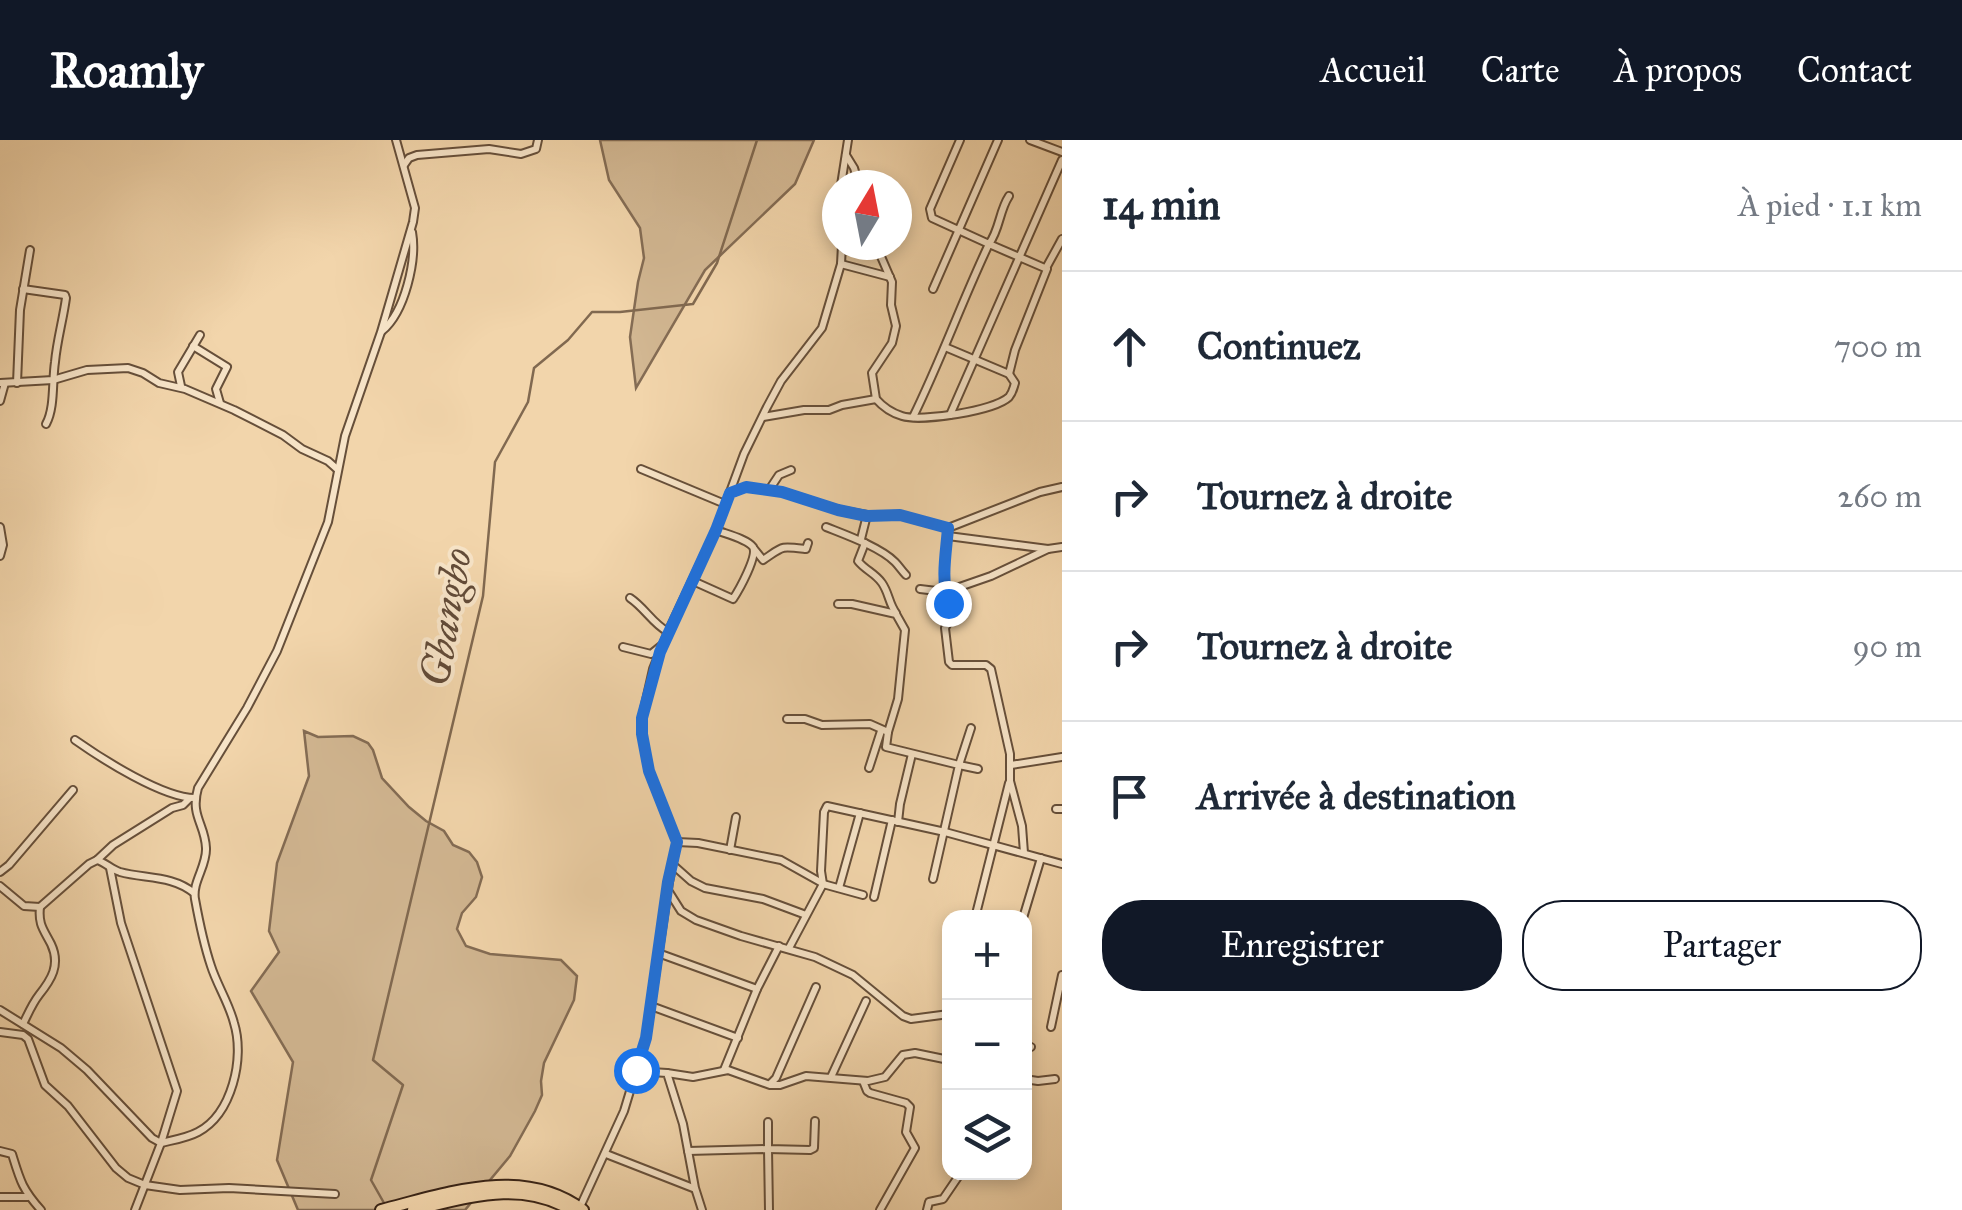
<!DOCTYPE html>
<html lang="fr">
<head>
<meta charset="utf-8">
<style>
  body { margin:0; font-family:"IM FELL Great Primer",serif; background:#f6f6f7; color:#1f2937 }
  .controls { position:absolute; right:30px; bottom:30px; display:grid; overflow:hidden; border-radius:20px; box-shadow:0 5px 15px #0003 }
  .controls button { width:90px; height:90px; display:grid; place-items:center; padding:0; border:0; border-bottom:2px solid #e0e1e3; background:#fff; color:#1f2937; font:50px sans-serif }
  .compass { position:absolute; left:822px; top:30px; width:90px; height:90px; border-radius:50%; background:#fff; box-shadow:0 5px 15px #0003; rotate:10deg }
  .stop { position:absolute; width:30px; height:30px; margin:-22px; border:8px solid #1a73e8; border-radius:50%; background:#fff }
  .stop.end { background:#1a73e8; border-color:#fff; box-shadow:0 2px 10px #0008 }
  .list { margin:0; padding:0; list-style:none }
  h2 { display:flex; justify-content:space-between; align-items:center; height:130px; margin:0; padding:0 40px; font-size:42px }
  h2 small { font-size:32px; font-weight:400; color:#747a83 }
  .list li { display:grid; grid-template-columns:65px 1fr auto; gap:30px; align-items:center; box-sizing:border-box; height:150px; padding:0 40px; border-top:2px solid #e0e1e3 }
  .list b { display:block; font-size:38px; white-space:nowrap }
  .list em { font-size:32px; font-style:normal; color:#747a83 }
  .actions { display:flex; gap:20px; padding:30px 40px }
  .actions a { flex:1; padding:22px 0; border:2px solid #111827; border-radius:40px; text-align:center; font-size:35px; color:#111827 }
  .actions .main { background:#111827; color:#fff }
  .icon { flex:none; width:55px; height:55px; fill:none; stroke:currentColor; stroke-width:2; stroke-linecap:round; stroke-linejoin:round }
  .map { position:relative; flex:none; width:1062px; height:1070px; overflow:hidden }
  header { display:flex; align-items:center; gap:60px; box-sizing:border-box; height:140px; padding:0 50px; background:#111827; color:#fff }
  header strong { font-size:48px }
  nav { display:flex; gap:55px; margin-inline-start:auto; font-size:35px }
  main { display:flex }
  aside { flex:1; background:#fff }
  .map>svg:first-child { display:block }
  .green { fill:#d2b792; stroke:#846c54; stroke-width:2.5 }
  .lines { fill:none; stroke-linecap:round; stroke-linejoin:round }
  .stream { stroke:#816950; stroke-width:2.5 }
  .street-casing { stroke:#664f3a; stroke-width:10 }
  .primary-casing { stroke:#372215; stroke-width:14 }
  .street { stroke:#f7e4c8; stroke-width:6 }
  .primary { stroke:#f2d5ab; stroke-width:10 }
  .route { stroke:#1a73e8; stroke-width:12 }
  .labels { text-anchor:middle; stroke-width:8; stroke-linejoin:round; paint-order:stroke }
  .water-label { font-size:42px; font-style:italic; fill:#624b38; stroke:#f7e4c8 }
</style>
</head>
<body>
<header>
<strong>Roamly</strong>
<nav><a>Accueil</a><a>Carte</a><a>À propos</a><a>Contact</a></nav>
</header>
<main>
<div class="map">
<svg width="1062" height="1070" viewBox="0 0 1062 1070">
  <rect width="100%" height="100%" fill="#f2d5ab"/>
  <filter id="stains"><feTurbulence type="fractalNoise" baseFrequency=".002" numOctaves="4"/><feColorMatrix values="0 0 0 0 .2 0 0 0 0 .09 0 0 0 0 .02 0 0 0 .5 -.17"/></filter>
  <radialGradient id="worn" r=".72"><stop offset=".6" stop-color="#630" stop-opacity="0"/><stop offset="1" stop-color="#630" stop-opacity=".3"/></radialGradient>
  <g class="green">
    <path d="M600 0H814L795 44 705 130 636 248 630 197 638 142 644 118 640 88 609 40Z"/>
    <path d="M304 591 318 597 353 596 368 603 373 610 382 638 409 667 426 681 444 691 453 705 469 712 477 722 482 737 476 757 462 773 457 789 466 806 490 814 561 820 577 836 574 860 544 923 541 941 542 955 535 971 510 1016 465 1070H298L277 1020 293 922 251 851 279 812 269 791 277 723 309 636Z"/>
  </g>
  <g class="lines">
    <path class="stream" d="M384 1063 371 1040 403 945 373 920 483 456 495 322 528 262 534 228 568 200 592 172H620L693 164 717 123 757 0"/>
    <g class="street-casing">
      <g id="street">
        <path d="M960 0 930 69 932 78 989 104C1000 89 999 71 1009 56"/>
        <path d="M1030 0 1062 12"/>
        <path d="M846 15 854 28 859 45"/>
        <path d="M404 25 409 18 417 15 489 9 521 14 536 9 538 0"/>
        <path d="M841 45 848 0"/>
        <path d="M876 105 892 142 891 165 896 186 892 203 872 233 876 259C883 267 892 273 902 276 921 282 994 271 1009 257 1013 252 1013 249 1015 243L1009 234 945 207"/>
        <path d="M841 124 890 137"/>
        <path d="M1046 128 1062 99"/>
        <path d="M23 149 65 155 66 158C63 180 57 200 55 222 52 241 55 268 46 284"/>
        <path d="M933 149 998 0"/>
        <path d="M382 191C405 172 417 120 412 92"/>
        <path d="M193 206 227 227 216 249 220 263"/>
        <path d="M0 243 53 240 87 230 128 228 143 233 159 243 185 249 234 270 283 295 302 309 328 321 337 329"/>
        <path d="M17 243 20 170 30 110"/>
        <path d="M181 246 178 232 200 195"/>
        <path d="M0 261 5 243"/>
        <path d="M950 275 1062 20"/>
        <path d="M763 277 804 270H829L842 265 876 259"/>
        <path d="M913 277C941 220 962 161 989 104L1047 129 1015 210 1009 234"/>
        <path d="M641 329 725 364"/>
        <path d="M769 350 779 335 791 330"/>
        <path d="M731 353 746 347 783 352 839 370 867 375H900L948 388 1040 352 1062 347"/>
        <path d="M0 387 3 405 0 416"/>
        <path d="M826 387C846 395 880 407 895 422 899 426 902 431 906 435"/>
        <path d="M948 388C945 419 941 447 951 477L945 488 949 522 952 525H986L991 529 1010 614V641L1022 686 1024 713"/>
        <path d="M948 396 1048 409 1062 407"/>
        <path d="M861 399 867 375"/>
        <path d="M865 403 858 421C865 430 875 433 882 443 889 453 889 464 896 473"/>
        <path d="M755 410 763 420C784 406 779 406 806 409L808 403"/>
        <path d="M693 441 733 459C739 450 758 416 753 407 747 399 726 394 716 390"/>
        <path d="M920 449 945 452 991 436 1048 409"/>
        <path d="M630 458C645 468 652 483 668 492"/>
        <path d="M838 464H852L896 474 905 490 898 559 888 592 886 607 959 625 933 739"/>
        <path d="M623 507 651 514 661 506"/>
        <path d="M787 579H805L822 585 870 584 888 592"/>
        <path d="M971 588 959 625 978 629"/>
        <path d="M75 600C102 619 163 658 195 658"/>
        <path d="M1011 625 1062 617"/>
        <path d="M869 628 881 591"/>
        <path d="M1056 669H1062"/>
        <path d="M898 682 900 664 912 614"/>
        <path d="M677 702 698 703 781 720 822 743"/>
        <path d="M730 710 736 677"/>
        <path d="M97 720 113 705 172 668 183 665 189 659"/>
        <path d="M673 725 691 741 705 748 763 759 806 775"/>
        <path d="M110 728 121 783 177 951 161 1003 135 1070"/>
        <path d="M0 732 9 725 73 650"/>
        <path d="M823 744 821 731 824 672 827 666 945 692 1062 724"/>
        <path d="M0 746 24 766 40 767 89 724 97 720C106 723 111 729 120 732 145 739 172 735 194 753"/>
        <path d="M839 748 860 673"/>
        <path d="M669 752 681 771 696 780 741 796 815 817 853 835 903 876 911 879 949 874"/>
        <path d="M874 757 892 680"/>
        <path d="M975 778 1009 643"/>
        <path d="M1023 778 1041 718"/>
        <path d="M789 808 823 744 863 755"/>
        <path d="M658 813 757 849"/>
        <path d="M651 866 738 898"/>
        <path d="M0 870 61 908 87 930 152 998 161 1003C173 1000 187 998 198 992 232 974 245 918 234 883 229 863 217 845 211 826 204 805 199 781 195 759 192 742 207 726 206 708 205 684 190 676 198 648L247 568 277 511 328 382 345 296 381 192 413 82 415 68 396 0"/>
        <path d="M23 884C28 874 32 864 39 855 51 840 61 825 51 804 44 790 38 785 40 767"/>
        <path d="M1051 887 1062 835"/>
        <path d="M0 892 23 895 28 899 45 945 68 966 116 1028 128 1038 145 1045 180 1050 229 1048 335 1054"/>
        <path d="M1024 905 1031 907"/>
        <path d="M724 930 757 849 779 806"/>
        <path d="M636 931 667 933 683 984 695 1048 702 1070"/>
        <path d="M667 933 693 937 728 930 770 945H780L806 936 868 941 885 937 903 915 915 913 949 920"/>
        <path d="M831 937 866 861"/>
        <path d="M1024 939 1038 941 1055 939"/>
        <path d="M863 941 867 951 870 953 906 963 910 967 906 992 915 1008 880 1070"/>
        <path d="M770 944 776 938 816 847"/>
        <path d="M768 982V1009L810 1010 814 1008 815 981"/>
        <path d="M0 1011 12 1014C20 1040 22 1049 41 1070"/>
        <path d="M688 1011 768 1009 769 1070"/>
        <path d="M606 1014 693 1048"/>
        <path d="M0 1057H28"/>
        <path d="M580 1067 624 971 646 898 669 742 677 702 649 631 642 594V578L653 529 668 492 716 390 744 314 767 267 781 241 822 188 841 124 842 105"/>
        <path d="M927 1070 929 1062 943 1059 958 1037"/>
      </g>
    </g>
    <g class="primary-casing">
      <g id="primary">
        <path d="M381 1070C448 1053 523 1025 583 1070"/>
        <path d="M413 1070C467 1058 520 1039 571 1070"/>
      </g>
    </g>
    <use href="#street" class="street"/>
    <use href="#primary" class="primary"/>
  </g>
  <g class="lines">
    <path class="route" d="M636 930 646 898 668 742 677 702 649 631 642 594V578L660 512 716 390 730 353 746 347 782 352 838 370 867 376 900 375 948 388C946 414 941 437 948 463"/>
  </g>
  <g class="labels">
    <g class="water-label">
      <text transform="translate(445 477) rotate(-80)" y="15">Gbangbo</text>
    </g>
  </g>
  <rect width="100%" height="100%" filter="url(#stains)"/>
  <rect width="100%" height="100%" fill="url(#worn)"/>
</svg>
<div class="controls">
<button>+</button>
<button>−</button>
<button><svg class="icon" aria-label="layers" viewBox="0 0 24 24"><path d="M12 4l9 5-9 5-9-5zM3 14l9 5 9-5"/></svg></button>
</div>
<svg class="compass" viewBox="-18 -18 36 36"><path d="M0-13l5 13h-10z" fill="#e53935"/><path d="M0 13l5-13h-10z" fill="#747a83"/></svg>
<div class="stop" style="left:636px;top:930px"></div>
<div class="stop end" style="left:948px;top:463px"></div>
</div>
<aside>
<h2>14 min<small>À pied · 1.1 km</small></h2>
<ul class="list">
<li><svg class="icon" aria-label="ahead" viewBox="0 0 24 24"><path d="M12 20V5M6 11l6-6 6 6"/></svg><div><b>Continuez</b></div><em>700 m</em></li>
<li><svg class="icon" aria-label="right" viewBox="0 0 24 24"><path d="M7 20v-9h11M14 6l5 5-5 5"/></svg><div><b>Tournez à droite</b></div><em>260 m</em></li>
<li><svg class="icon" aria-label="right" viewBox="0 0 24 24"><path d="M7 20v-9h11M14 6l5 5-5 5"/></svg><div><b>Tournez à droite</b></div><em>90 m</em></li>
<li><svg class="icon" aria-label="arrive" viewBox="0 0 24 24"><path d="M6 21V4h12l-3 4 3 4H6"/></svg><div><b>Arrivée à destination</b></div></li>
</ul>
<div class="actions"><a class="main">Enregistrer</a><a>Partager</a></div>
</aside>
</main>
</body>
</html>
